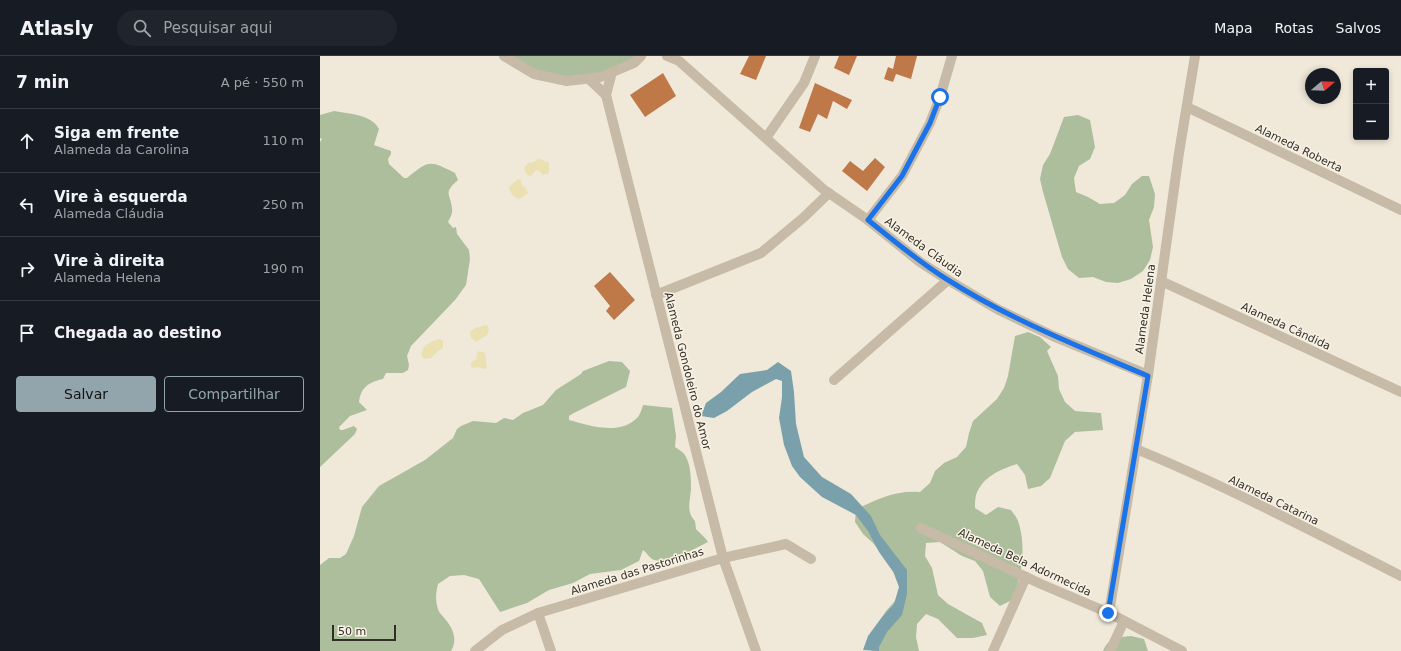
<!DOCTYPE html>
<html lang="pt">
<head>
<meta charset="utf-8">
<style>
  body { margin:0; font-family:"DejaVu Sans",sans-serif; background:#20242c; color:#f1f3f6 }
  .controls { position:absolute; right:12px; top:12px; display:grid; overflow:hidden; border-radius:4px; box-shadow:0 2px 6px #0003 }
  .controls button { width:36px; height:36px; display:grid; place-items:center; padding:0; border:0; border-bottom:1px solid #363941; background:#171b24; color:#f1f3f6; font:20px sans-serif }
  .compass { position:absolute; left:985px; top:12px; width:36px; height:36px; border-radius:50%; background:#171b24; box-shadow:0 2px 6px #0003; rotate:71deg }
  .scale { position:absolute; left:12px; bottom:10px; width:64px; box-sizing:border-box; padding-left:4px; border:2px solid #332d27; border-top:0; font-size:11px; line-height:14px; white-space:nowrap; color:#332d27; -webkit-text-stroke:3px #f8f2e5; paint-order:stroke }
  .stop { position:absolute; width:12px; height:12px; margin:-9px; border:3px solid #1a73e8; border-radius:50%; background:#fff }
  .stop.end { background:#1a73e8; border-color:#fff; box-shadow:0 1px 4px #0008 }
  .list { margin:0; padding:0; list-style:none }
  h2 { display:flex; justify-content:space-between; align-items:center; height:52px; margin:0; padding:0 16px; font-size:17px }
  h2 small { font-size:13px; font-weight:400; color:#9ea1a6 }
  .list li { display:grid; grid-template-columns:26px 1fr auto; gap:12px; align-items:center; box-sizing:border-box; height:64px; padding:0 16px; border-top:1px solid #363941 }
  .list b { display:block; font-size:15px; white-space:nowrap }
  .list p { margin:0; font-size:13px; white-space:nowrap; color:#9ea1a6 }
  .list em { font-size:13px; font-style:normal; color:#9ea1a6 }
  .actions { display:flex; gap:8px; padding:12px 16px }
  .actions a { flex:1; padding:9px 0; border:1px solid #92a5ac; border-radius:4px; text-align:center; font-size:14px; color:#92a5ac }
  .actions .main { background:#92a5ac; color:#111 }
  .icon { flex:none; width:22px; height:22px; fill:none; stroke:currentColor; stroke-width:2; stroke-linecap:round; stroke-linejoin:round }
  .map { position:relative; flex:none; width:1081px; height:595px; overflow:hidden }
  header { display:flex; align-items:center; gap:24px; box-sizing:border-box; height:56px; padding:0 20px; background:#171b24; border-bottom:1px solid #363941 }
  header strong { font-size:19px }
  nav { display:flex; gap:22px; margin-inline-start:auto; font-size:14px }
  .search { width:280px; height:36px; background:#20242c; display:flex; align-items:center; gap:10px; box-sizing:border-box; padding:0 14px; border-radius:22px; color:#9ea1a6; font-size:15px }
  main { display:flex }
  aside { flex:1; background:#171b24 }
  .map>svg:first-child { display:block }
  .green { fill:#acbe9b }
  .sand { fill:#eae0b1 }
  .water { fill:#7aa1ab }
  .building { fill:#bf7848 }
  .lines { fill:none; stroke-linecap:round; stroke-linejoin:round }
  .minor { stroke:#c7baa6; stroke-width:10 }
  .route { stroke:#1a73e8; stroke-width:5 }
  .labels { text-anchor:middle; stroke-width:3; stroke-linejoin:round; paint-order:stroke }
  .street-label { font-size:11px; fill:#332d27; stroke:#f8f2e5 }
</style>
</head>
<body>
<header>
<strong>Atlasly</strong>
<div class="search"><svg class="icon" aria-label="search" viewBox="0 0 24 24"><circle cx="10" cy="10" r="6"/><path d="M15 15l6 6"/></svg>Pesquisar aqui</div>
<nav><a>Mapa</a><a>Rotas</a><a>Salvos</a></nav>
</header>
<main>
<aside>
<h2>7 min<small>A pé · 550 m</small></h2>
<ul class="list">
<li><svg class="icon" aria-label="ahead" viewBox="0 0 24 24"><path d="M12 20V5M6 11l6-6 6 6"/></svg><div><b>Siga em frente</b><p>Alameda da Carolina</p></div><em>110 m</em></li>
<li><svg class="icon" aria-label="left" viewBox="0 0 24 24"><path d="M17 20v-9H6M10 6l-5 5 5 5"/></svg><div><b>Vire à esquerda</b><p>Alameda Cláudia</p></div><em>250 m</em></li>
<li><svg class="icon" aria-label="right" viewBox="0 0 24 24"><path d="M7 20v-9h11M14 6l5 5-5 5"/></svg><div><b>Vire à direita</b><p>Alameda Helena</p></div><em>190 m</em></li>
<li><svg class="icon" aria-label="arrive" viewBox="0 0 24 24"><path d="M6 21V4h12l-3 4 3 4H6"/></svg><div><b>Chegada ao destino</b></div></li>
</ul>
<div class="actions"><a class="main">Salvar</a><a>Compartilhar</a></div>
</aside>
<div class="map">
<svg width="1081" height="595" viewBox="0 0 1081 595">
  <rect width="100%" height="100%" fill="#f0e9da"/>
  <g class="green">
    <path d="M191 0H315L312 3 280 18 248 21 215 14Z"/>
    <path d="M14 55C29 58 51 58 59 73L54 89 71 95V98L68 103 69 108 84 122H87C109 104 109 104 135 117L138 124C122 138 131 137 132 153 133 157 130 162 128 166L133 172 136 171 137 178 149 194 150 203 146 229 135 244 91 290 87 300 89 309 88 314 83 317H66L63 323C49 326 41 331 39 346L47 354 30 360 19 371 20 374H23L34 370 37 373 35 378 0 411V86L2 83 0 82V59Z"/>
    <path d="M758 59 770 64 775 91 770 103 759 110 754 122 756 136 768 141 780 148 794 147 805 139 812 128 822 120H829L835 138 834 151 829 164 833 191 830 204 823 215 811 223 798 227 786 226 773 221 759 222 748 213 742 201 723 136 720 123 723 109 730 98 744 61Z"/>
    <path d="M708 276 720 281 731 291 727 295 738 320 739 333 745 346 755 355 781 357 783 374 755 376 745 385 730 422 721 430 708 433 705 419 697 408C681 413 662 421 656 439 655 443 655 448 655 452L666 459 678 451 691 454C694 458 698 463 699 468 706 492 702 521 692 544L680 550 670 541 663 515 655 505 642 500 620 486 606 487 605 500 612 512 618 539 628 548 662 567 667 579 653 582H637L618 563 606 558 597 568 596 581 599 595H551L552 578 566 555 575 545 580 533 570 508 553 487 543 478 535 466 536 453C559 443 575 434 600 436L610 427 615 415 624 407 637 401 646 391 649 377 653 365 677 343 684 332 688 320 695 280Z"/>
    <path d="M289 305 302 306 310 315 306 331 252 358 249 360V364C271 370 300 380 318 361 320 358 322 353 323 349L352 352 356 380 355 391C358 393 363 396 365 399 371 409 371 422 371 433 370 445 366 456 375 465L376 473 386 483 388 486C376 492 345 510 332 503 329 501 326 496 323 494L319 505 301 514 270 518 253 527 229 534 207 547 180 556 159 523 144 519 130 520 118 528C116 536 115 544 118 553 119 557 123 560 125 563 133 572 138 584 131 595H0V509L9 502H20L26 498 34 480 42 451 59 430 105 404 133 382 137 373 141 370 153 365 176 367 184 362 193 364 203 357 223 349 236 334 261 318 263 315Z"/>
    <path d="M811 580 824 583 828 595H783C788 582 798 581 811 580Z"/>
  </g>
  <g class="sand">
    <path d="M218 102 229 107V117L223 119 219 115 216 114 212 119 209 120 206 118 204 112 208 107 214 106Z"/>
    <path d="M198 123 201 124 202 130 205 131 208 137 200 143C195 143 189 136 189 131Z"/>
    <path d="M167 269 169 273 167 279 156 286 151 282 150 276 155 272Z"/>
    <path d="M120 283 123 285V292L118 295 111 302 105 303 102 301V295C105 287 112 285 120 283Z"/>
    <path d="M159 295 165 297 167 312 164 313 158 311 152 312 151 310V307L156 303 157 297Z"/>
  </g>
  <path class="water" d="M458 306 471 315 474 336 476 368 484 401 502 421 531 438 551 460 560 479 587 514V538L582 559 567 576 559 591V595L543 594 548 580 562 561 574 548 579 531 574 517 559 496 548 475 536 459 502 441 480 421 472 410 464 389 459 362 462 341V325L456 323 432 336 407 355 394 362 381 360 386 347 401 336 420 318 447 314Z"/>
  <g class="building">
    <path d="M429 0H446L436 24 420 18Z"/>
    <path d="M519 0H537L529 19 514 12Z"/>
    <path d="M576 0H597L591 23 576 18 573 26 564 23 568 11 573 13Z"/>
    <path d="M343 17 356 40 325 61 310 39Z"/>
    <path d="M495 27 532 44 527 53 513 45 507 63 498 58 490 76 479 72Z"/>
    <path d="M555 102 565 111 547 135 522 115 530 105 543 115Z"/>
    <path d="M290 216 315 244 294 264 286 255 290 250 274 230Z"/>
  </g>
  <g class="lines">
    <g class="minor">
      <path d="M184 0 214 18 247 25 281 21 314 7 321 0"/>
      <path d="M347 0 359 5 503 133 548 164 600 206 628 224 677 253 733 280 828 319"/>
      <path d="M292 16 286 39 403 502 436 595"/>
      <path d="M269 23 286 39"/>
      <path d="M867 51 1081 154"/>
      <path d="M446 82 484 27 495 0"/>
      <path d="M548 164 582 120 610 67 620 41 632 0"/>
      <path d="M841 225 1081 336"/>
      <path d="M336 239 441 197 483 162 509 137"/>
      <path d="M514 324 628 224"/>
      <path d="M816 393C906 430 994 476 1081 520"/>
      <path d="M601 472 721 528 789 557 862 595"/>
      <path d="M218 557 231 595"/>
      <path d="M789 557 828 319 859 97 875 0"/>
      <path d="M155 595 182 574 218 557 403 502 466 488 491 503"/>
      <path d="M673 595 706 521"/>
      <path d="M790 595 804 565"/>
    </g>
  </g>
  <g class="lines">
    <path class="route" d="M620 41 610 67 582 120 548 164C574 185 600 207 628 224 691 264 760 291 828 320L788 557"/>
  </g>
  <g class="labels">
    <g class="street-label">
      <text transform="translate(979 92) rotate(26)" y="4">Alameda Roberta</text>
      <text transform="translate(604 191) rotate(36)" y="4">Alameda Cláudia</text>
      <text transform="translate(825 253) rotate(-82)" y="4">Alameda Helena</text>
      <text transform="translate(966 270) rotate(25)" y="4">Alameda Cândida</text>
      <text transform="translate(368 315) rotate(76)" y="4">Alameda Gondoleiro do Amor</text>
      <text transform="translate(954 444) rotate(26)" y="4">Alameda Catarina</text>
      <text transform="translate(705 506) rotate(25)" y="4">Alameda Bela Adormecida</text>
      <text transform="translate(317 515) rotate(-17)" y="4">Alameda das Pastorinhas</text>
    </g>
  </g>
</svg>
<div class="controls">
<button>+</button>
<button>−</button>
</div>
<svg class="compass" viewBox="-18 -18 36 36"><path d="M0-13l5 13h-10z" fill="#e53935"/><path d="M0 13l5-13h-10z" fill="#9ea1a6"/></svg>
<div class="scale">50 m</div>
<div class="stop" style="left:620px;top:41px"></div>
<div class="stop end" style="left:788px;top:557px"></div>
</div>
</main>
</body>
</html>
